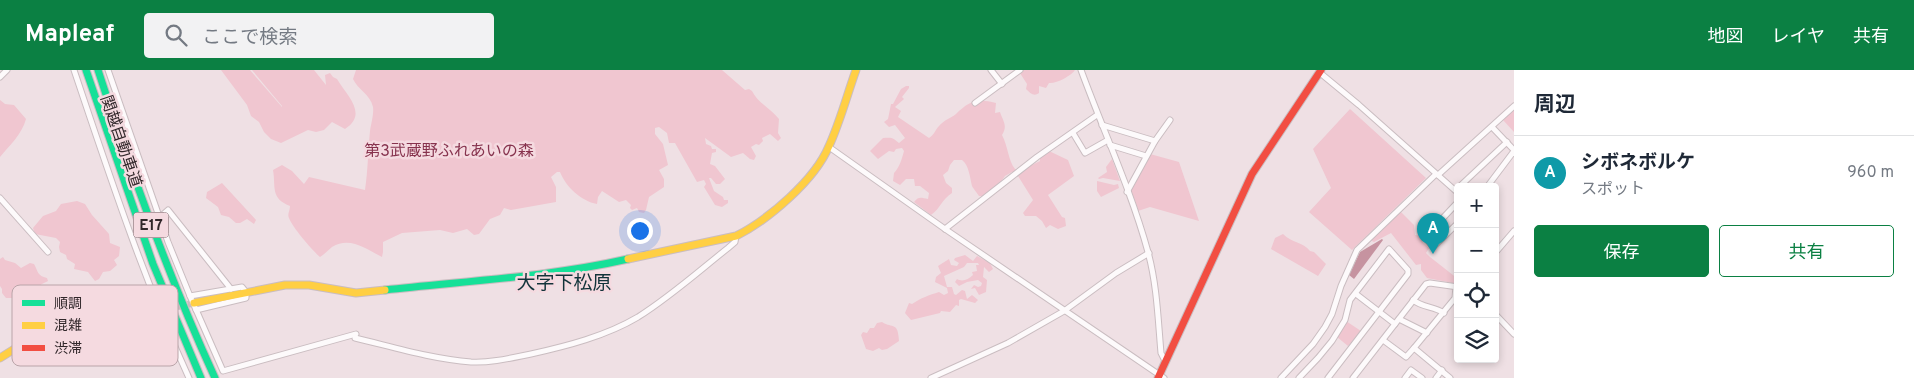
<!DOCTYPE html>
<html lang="ja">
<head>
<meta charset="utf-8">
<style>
  body { margin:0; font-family:Overpass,"Noto Sans JP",sans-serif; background:#f2f2f3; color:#1f2937 }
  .controls { position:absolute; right:15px; bottom:15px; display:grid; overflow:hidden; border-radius:5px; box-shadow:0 2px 8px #0003 }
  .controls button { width:45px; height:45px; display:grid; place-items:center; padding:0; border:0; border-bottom:1px solid #e0e1e3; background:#fff; color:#1f2937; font:25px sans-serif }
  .you { position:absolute; left:639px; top:160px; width:18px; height:18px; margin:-12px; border:4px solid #fff; border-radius:50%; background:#1a73e8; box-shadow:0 0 0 8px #1a73e833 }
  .badge { display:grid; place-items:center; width:32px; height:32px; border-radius:50%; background:#0b8043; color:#fff; font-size:16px; font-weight:700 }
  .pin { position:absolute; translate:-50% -41px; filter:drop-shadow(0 1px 2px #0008) }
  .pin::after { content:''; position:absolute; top:26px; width:18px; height:15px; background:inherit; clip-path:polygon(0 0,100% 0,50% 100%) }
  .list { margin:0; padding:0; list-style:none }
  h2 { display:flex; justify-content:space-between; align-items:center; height:65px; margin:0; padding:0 20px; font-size:21px }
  h2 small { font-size:16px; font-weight:400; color:#747a83 }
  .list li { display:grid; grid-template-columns:32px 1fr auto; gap:15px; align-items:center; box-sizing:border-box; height:75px; padding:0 20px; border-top:1px solid #e0e1e3 }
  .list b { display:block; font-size:19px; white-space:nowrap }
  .list p { margin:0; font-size:16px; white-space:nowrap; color:#747a83 }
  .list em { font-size:16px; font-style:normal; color:#747a83 }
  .actions { display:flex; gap:10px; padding:15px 20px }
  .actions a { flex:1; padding:11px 0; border:1px solid #0b8043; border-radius:5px; text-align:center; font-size:18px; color:#0b8043 }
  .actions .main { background:#0b8043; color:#fff }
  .icon { flex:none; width:28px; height:28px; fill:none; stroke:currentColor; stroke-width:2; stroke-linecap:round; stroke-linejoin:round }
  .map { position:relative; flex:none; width:1514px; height:308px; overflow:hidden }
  header { display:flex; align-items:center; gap:30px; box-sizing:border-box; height:70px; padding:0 25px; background:#0b8043; color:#fff }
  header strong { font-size:24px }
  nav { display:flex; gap:28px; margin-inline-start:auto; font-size:18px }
  .search { width:350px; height:45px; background:#f2f2f3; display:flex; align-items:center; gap:12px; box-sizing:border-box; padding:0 18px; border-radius:5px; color:#747a83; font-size:19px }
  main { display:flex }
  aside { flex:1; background:#fff }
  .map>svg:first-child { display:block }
  .green { fill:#f0c6d0 }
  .water { fill:#c693a0 }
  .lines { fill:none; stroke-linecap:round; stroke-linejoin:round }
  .secondary-tunnel { stroke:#c9bbbf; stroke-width:7; stroke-dasharray:7 3.5; stroke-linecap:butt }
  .street-casing { stroke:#cabdc1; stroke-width:7 }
  .fast-casing { stroke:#cabdc1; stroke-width:9 }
  .slow-casing { stroke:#cabdc1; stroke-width:9 }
  .jam-casing { stroke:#cabdc1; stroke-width:9 }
  .street { stroke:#fdfafb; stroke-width:5 }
  .fast { stroke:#16e098; stroke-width:7 }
  .slow { stroke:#ffcf43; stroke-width:7 }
  .jam { stroke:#f24e42; stroke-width:7 }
  .labels { text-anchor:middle; stroke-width:5; stroke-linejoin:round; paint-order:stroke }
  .shield { fill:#f5dae0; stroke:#6c5d61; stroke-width:1 }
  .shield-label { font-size:15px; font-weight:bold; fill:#31272a }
  .street-label { font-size:16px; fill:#31272a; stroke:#f5dae0 }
  .park-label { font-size:16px; fill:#87334e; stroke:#f5dae0 }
  .quarter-label { font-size:19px; fill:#12333a; stroke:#f5dae0 }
  .key { fill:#f5dae0; stroke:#baa4a9; stroke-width:1 }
  .key-label { font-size:14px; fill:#31272a }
</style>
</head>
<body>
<header>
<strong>Mapleaf</strong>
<div class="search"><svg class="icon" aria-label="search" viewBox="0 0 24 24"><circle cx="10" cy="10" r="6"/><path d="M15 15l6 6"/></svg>ここで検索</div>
<nav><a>地図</a><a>レイヤ</a><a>共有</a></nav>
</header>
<main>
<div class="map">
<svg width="1514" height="308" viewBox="0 0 1514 308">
  <rect width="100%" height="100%" fill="#efe0e4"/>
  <g class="green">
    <path d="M221 0H250L282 37V36L252 0H314L326 15 325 5 330 3 333 7 337 9C348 27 368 44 345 59L332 52 324 60 316 62 308 60 281 73 271 69 264 62 259 52 251 46 247 35Z"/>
    <path d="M356 0H722L745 20 749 19 752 21C758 33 771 39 779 49L778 63 781 68 778 71 770 64 762 68 763 71 759 75 756 74 751 77 756 86 754 90 750 89 743 83 731 87 705 68 706 74 711 76 712 79H716V82L712 83 710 94 715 96 725 109 720 114H716L711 108H709L714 121 723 127 724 130H728V133L722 137 715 135 704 117 706 114 704 110 697 112 675 73H669L667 63 659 57 655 58V64L663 74 668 95 659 100 664 109V117L649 127 646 140 644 143 639 142 637 138 632 140 630 138 631 135 626 130 619 132 602 121 598 127 597 134C581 131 566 117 560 102H557L551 107 556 117V132L511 140 504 138 500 145 490 149 479 164 474 165 467 159 453 163 440 160 402 163 383 172V182L382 187C366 179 350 166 332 177 328 180 325 184 320 187 313 181 292 157 289 148 287 144 290 141 290 136 270 128 276 117 273 100L282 95 292 101 304 114 309 107 365 120C368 100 368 81 370 61 371 54 374 44 373 37 370 24 358 20 353 9Z"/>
    <path d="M1018 0H1075C1071 6 1056 14 1049 13L1046 18 1039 16V23C1034 27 1030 23 1026 19L1027 14Z"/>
    <path d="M906 16H909V18L902 27 904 29 895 37 901 41 898 47 929 68C935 64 935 60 939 56 944 50 951 48 956 44 969 31 977 28 996 33L995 43 1000 42C1003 51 1008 56 1002 65 1008 76 1008 90 1015 99L1022 100 1040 91V85L1049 81 1068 90 1074 106 1048 125 1062 147 1065 148 1066 156 1058 159 1050 155 1046 158 1042 151 1036 146H1025L1023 143 1033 130 1018 106 1012 102 1005 106 1000 113 1002 118 990 127 979 126C977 123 973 118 972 116 970 108 969 95 962 90H954L950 95 948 101 943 105 946 113 952 118V123C942 129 940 139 931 145L914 132C919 126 921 128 928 129L929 123 920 116H915L914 109H906L900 115 893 111 894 103C899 98 902 89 904 81L902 78 896 79 894 82 889 81 878 89 870 81 883 68C893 67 893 68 899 73L905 68 895 55 889 57 884 52 888 49 891 34H893L901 19Z"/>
    <path d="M0 30 5 34 14 35 26 49C22 64 10 75 0 87Z"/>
    <path d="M1514 38V62L1503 50Z"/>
    <path d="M1350 39 1426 108 1352 180 1309 142 1331 118 1313 79Z"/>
    <path d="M1150 84 1179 92 1199 151 1150 137 1138 141 1130 120Z"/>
    <path d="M1112 89 1120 111 1103 108 1099 109 1098 108 1107 102 1106 97Z"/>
    <path d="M1097 111 1114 115 1118 114 1119 118 1101 127 1097 121Z"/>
    <path d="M222 113 256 150 254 154 247 149 240 153H236L229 147 221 145 218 137 206 128 207 122Z"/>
    <path d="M77 131 85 134 92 145 109 164 110 173 120 177 119 186 114 190 117 195 110 201 103 202 99 209 95 211 88 202 74 199 75 194 67 189 66 185 60 182 59 177 60 172 56 168 35 164 33 158 43 146 56 141 61 134Z"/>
    <path d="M1400 141 1414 155 1415 165 1421 166 1423 173 1429 178 1426 183 1430 187 1458 209V214L1427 208 1421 200V194L1416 195 1391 163 1374 172 1372 171 1371 170 1385 149H1389Z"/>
    <path d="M1283 164C1292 173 1303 172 1310 181L1314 182 1326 194 1318 206 1271 179 1275 168Z"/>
    <path d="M965 185 973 191 977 186 990 193 993 199 989 202 984 197 983 207 987 210 986 222 979 225 975 218 971 219 974 215 978 217 981 216 982 213 978 210 967 212 959 216 955 212 957 209C962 212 968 210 973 205L972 202 977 201 976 195H979L978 193H967L964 197 944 206 947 217H952L954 224 956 225 962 220 965 221 967 229 972 225 978 230 975 233 961 229 959 230V236L956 235 950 242 941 241 940 243 911 250 905 243 909 233 912 234C921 228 929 225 939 222L944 225 948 223 947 218 935 212 936 207 941 203 938 196 949 189 951 195 957 196 959 193 954 190 955 188Z"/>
    <path d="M3 187 5 190 15 193 21 198 30 193 34 194C38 201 37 206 47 208L48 211C37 216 39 216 35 226L31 227 32 234 28 240 30 243 29 245 18 241 15 232 12 228H6L2 223V219L0 216V189Z"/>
    <path d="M1346 251 1361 261 1348 276 1337 267Z"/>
    <path d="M882 252C893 259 898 251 899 271L887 279 882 280 879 278 873 281 866 279 861 265 863 262 867 263 870 258H874L877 253Z"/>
  </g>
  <path class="water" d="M1382 169 1383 170 1354 209 1349 205 1360 182Z"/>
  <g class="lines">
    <path class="secondary-tunnel" d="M157 241 194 233"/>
    <g class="street-casing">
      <g id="street">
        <path d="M74 0C109 104 143 208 189 308"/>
        <path d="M108 0 168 172 190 226 242 217 246 222V228L196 240"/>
        <path d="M991 0 1002 14"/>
        <path d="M1081 0C1103 60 1131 120 1148 182 1157 215 1158 249 1161 283L1165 291"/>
        <path d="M1319 2 1359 35 1458 123"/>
        <path d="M0 7 7 0"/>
        <path d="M975 33 1020 0"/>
        <path d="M1102 55 1155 71"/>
        <path d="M1492 57 1514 80"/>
        <path d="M1073 63 1085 83 1108 70"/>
        <path d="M1110 75 1146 86"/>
        <path d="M829 77 945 159 1164 308"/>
        <path d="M1438 105 1514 36"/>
        <path d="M1459 117 1507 72"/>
        <path d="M1487 117 1514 81"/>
        <path d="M1127 122 1155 71 1170 50"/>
        <path d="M0 128 48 182"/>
        <path d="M1458 132 1425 167 1433 177 1458 153"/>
        <path d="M159 148 168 140 231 219"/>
        <path d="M945 159 1037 87 1097 45"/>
        <path d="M1495 183 1514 161"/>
        <path d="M1356 224 1395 254"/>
        <path d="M190 226 223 301 356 264"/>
        <path d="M1413 230C1423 238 1434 236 1444 243"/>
        <path d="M155 232 115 243 109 246 106 251 114 259 163 251"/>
        <path d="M1495 244 1514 264"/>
        <path d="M1399 249 1427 263"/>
        <path d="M355 268C393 277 432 289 471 292 491 293 511 288 531 284 567 276 606 266 638 247 670 227 699 201 728 178L735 172 736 166"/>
        <path d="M1383 270 1406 287 1414 278 1450 308"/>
        <path d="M1414 278 1455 228 1456 216"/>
        <path d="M931 308 1008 273 1064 241 1116 203 1149 183"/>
        <path d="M1281 308 1313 274 1325 257 1332 244 1341 216 1357 180 1435 105"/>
        <path d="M1299 308 1318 288 1332 271 1345 250 1350 230 1389 179 1408 200V204L1328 308"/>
        <path d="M1353 308 1426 214 1430 213 1458 217"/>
        <path d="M1405 308 1411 300 1422 308"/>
        <path d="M1436 308 1442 300"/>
      </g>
    </g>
    <g class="fast-casing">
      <g id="fast">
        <path d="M86 0 153 194 201 308"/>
        <path d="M98 0C132 105 169 208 215 308"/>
        <path d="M385 220C466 211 549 207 628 189"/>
      </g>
    </g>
    <g class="slow-casing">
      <g id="slow">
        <path d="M628 189 736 166C768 150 815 110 829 76 840 52 847 25 856 0"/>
        <path d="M194 233 285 215H309L356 223 385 220"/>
        <path d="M0 288 24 273 50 262 157 241"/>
      </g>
    </g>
    <g class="jam-casing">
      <path id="jam" d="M1158 308 1252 104 1321 0"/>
    </g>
    <use href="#street" class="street"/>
    <use href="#fast" class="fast"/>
    <use href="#slow" class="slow"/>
    <use href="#jam" class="jam"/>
  </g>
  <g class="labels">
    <rect class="shield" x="133.5" y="142.5" width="35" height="25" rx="4"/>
    <g class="shield-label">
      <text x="151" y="160">E17</text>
    </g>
    <g class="street-label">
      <text transform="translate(122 71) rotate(71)" y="6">関越自動車道</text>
    </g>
    <g class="park-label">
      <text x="449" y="86">第3武蔵野ふれあいの森</text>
    </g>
    <g class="quarter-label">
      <text x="564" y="219">大字下松原</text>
    </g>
  </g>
  <rect x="12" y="215" width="166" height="81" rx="8" class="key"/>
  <rect x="22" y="230" width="23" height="6" fill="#16e098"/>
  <rect x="22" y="252" width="23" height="7" fill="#ffcf43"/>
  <rect x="22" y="275" width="23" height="6" fill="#f24e42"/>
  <g class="key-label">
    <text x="54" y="238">順調</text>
    <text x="54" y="260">混雑</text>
    <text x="54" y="283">渋滞</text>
  </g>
</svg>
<div class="controls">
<button>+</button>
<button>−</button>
<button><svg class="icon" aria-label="locate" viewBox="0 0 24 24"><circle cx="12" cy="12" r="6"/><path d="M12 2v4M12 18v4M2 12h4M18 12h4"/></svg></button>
<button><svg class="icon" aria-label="layers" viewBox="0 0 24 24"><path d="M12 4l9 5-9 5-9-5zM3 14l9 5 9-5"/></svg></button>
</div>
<div class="you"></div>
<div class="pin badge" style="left:1433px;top:184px;background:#0f9aa8">A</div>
</div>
<aside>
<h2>周辺<small></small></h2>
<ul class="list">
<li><span class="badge" style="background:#0f9aa8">A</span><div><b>シボネボルケ</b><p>スポット</p></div><em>960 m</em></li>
</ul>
<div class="actions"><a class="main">保存</a><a>共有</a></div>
</aside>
</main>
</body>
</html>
